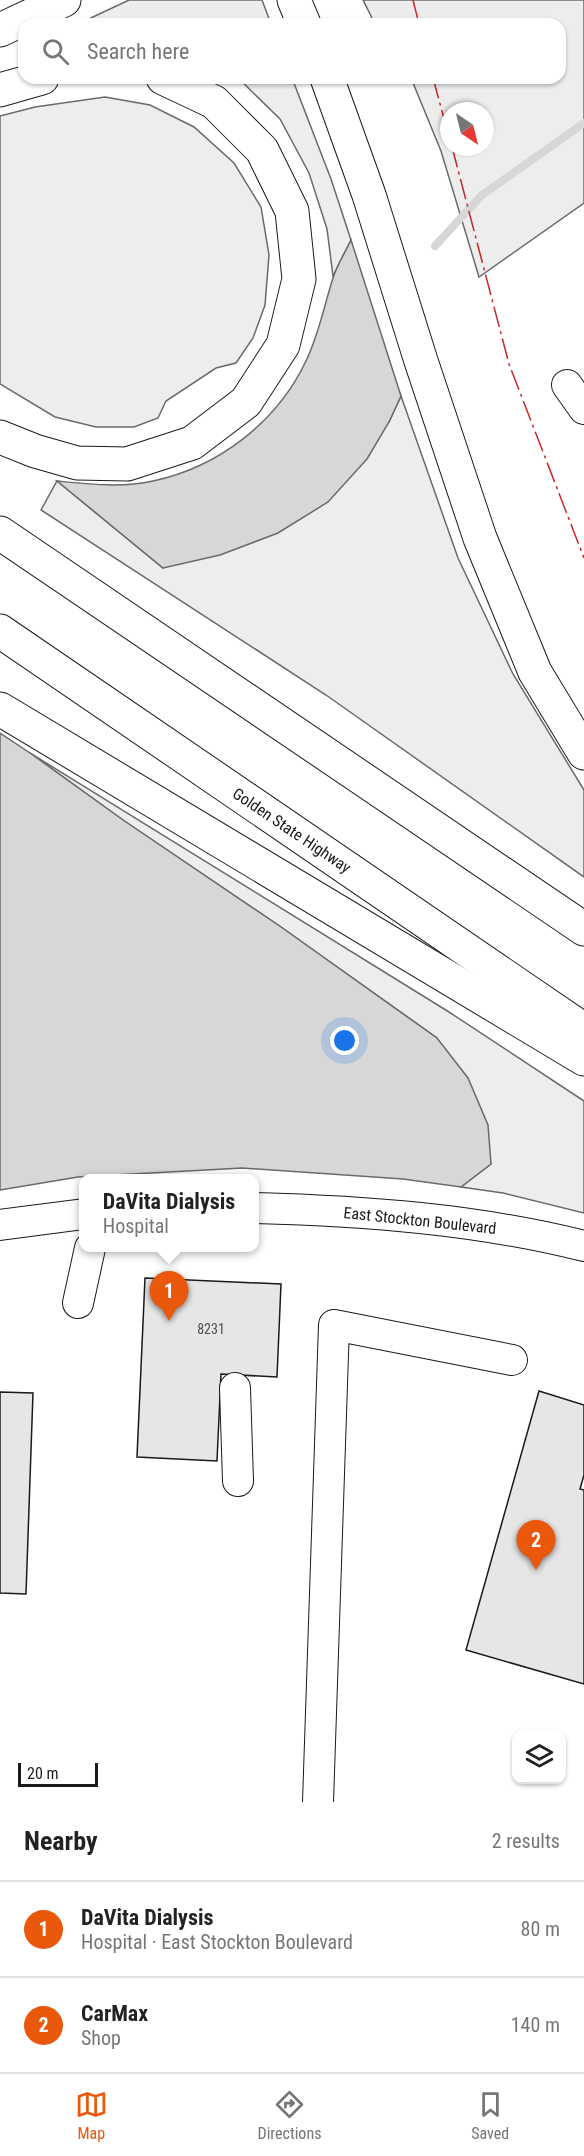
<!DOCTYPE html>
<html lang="en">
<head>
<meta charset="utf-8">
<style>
  body { margin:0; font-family:"Roboto Condensed",sans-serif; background:#f2f2f2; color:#222 }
  .controls { position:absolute; right:18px; bottom:18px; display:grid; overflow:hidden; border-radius:12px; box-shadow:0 2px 4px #0004 }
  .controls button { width:54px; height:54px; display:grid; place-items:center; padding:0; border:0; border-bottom:2px solid #e0e0e0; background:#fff; color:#222; font:30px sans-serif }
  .compass { position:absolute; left:440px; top:102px; width:54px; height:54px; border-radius:50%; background:#fff; box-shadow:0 2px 4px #0004; rotate:145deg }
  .scale { position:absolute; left:18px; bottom:15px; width:80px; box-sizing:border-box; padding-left:6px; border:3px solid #1a1a1a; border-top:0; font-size:16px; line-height:21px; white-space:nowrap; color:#1a1a1a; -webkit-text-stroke:4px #fff; paint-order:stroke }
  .you { position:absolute; left:345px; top:1041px; width:21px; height:21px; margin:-15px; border:4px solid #fff; border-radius:50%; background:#1a73e8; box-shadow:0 0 0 9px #1a73e833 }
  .badge { display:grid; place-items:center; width:39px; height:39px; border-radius:50%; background:#ea580c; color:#fff; font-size:20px; font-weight:700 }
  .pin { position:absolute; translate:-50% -50px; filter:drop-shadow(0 2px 3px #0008) }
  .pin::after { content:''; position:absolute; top:32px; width:21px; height:18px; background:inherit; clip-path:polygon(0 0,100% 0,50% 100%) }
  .popup { position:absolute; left:79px; top:1174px; width:180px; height:78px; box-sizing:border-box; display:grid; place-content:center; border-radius:12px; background:#fff; filter:drop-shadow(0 2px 4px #0005); font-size:20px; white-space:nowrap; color:#767676 }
  .popup b { font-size:22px; color:#222 }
  .popup::after { content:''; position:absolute; left:50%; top:100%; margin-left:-12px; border:12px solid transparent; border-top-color:#fff }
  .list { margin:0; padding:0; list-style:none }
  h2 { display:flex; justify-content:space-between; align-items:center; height:78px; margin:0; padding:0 24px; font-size:26px }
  h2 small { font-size:20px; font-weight:400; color:#767676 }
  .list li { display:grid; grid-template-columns:39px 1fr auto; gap:18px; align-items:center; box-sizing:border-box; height:96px; padding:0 24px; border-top:2px solid #e0e0e0 }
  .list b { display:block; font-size:22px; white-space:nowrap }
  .list p { margin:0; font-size:20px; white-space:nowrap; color:#767676 }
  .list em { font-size:20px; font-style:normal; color:#767676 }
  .icon { flex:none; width:33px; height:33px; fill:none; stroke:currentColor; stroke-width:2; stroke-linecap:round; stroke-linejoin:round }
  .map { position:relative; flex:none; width:584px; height:1802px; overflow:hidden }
  .search { position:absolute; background:#fff; box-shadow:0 2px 4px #0004; left:18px; right:18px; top:18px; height:66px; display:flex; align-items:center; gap:15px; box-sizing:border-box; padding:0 21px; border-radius:18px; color:#767676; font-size:22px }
  .sheet { height:270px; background:#fff }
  nav { display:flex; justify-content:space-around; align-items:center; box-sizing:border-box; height:84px; border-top:2px solid #e0e0e0; background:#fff; font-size:16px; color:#767676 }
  nav a { display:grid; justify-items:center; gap:3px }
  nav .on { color:#ea580c }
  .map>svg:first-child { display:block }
  .built { fill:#ededed; stroke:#6a6a6a; stroke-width:1.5; fill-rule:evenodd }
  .water { fill:#d7d7d7; stroke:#6a6a6a; stroke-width:1.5 }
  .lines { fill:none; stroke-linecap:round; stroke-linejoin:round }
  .stream { stroke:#d7d7d7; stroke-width:8 }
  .building { fill:#e6e6e6; stroke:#1a1a1a; stroke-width:1.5 }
  .minor-casing { stroke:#1a1a1a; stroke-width:32 }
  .major-casing { stroke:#1a1a1a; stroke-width:35 }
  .highway-casing { stroke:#1a1a1a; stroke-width:35 }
  .minor { stroke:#fff; stroke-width:30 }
  .major { stroke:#fff; stroke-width:33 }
  .highway { stroke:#fff; stroke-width:33 }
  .power { stroke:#c62828; stroke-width:1.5; stroke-dasharray:21 4.5 3 4.5; stroke-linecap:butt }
  .labels { text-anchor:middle; stroke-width:4.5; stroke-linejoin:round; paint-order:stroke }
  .number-label { font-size:14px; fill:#4d4d4d }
  .street-label { font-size:16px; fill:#1a1a1a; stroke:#fff }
</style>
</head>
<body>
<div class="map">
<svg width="584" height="1802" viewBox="0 0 584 1802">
  <rect width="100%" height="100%" fill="#fff"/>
  <g class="built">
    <path d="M129 0H262L271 24H78Z"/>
    <path d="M363 0H584V203L479 277 441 151 411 78H560V24H375ZM449 111H485V147H449Z"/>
    <path d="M238 78H292L331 179 351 240 333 276 327 229 309 173 280 119Z"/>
    <path d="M105 97 150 105 194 127 234 163 261 207 269 255 265 305 253 338 236 363 216 368 166 401 158 418 134 427H96L55 417 0 384V116L35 107Z"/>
    <path d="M401 396 458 558 513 674 584 790V877L326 695 41 510 57 481 163 568 389 422Z"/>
    <path d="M30 753 449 1012 584 1101V1213L503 1193 461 1187 491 1164 437 1038 281 927 123 820Z"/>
  </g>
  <g class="water">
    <path d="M351 240 401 396 389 422 367 459 328 502 278 533 220 555 163 568 57 481C88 484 121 488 153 481 219 467 277 422 306 361 319 334 324 306 333 278 337 265 345 253 351 240Z"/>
    <path d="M0 733 30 753 123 820 281 927 437 1038 468 1078 488 1125 491 1164 461 1187 403 1179 242 1168 78 1177 0 1190Z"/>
  </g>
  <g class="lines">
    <path class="stream" d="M435 246 482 195 584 123"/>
  </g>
  <g class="building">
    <path d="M145 1278 281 1284 277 1377 221 1374 217 1461 137 1457Z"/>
    <path d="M539 1391 584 1405V1475L580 1489 584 1490V1684L466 1650Z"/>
    <path d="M0 1392 33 1393 26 1594 0 1593Z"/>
  </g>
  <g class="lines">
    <g class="minor-casing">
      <g id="minor">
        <path d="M567 385 584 409"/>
        <path d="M255 1208C365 1211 476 1219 584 1246"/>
        <path d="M0 1225 84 1214"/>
        <path d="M78 1303 90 1248"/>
        <path d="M235 1388 238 1481"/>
        <path d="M318 1802 334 1325 512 1360"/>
      </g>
    </g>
    <g class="major-casing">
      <path id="major" d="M0 30 64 0"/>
    </g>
    <g class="highway-casing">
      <g id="highway">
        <path d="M294 0 304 24"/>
        <path d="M327 78 369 195 421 361 480 538 535 672 584 753"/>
        <path d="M0 90 42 78"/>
        <path d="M0 437 35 451 77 463 127 464 192 443 246 402 283 345 299 279 292 211 262 150 214 102 163 78"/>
        <path d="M0 533 584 929"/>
        <path d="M0 631 584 1030"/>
        <path d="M0 709 584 1059"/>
      </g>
    </g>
    <use href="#minor" class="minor"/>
    <use href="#major" class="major"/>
    <use href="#highway" class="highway"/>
    <g class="power">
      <path d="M413 0 419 24"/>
      <path d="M433 78 449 137"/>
      <path d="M452 147 509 364 584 558"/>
    </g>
  </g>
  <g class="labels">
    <g class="number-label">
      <text x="211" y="1334">8231</text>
    </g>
    <g class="street-label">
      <text transform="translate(292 830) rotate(34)" y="6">Golden State Highway</text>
      <text transform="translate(420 1220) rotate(6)" y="6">East Stockton Boulevard</text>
    </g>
  </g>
</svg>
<div class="controls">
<button><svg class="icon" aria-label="layers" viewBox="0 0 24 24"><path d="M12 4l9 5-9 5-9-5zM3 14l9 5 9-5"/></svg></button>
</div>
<svg class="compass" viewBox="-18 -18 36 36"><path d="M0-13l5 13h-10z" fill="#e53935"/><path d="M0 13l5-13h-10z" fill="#767676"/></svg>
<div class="scale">20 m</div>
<div class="you"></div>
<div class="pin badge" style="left:169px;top:1321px">1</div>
<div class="popup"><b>DaVita Dialysis</b>Hospital</div>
<div class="pin badge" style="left:536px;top:1570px">2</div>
<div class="search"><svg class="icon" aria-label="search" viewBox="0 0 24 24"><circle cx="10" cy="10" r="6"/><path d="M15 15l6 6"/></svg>Search here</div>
</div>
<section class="sheet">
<h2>Nearby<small>2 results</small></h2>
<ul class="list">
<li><span class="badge">1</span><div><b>DaVita Dialysis</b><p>Hospital · East Stockton Boulevard</p></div><em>80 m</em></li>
<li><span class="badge">2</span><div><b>CarMax</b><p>Shop</p></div><em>140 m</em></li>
</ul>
</section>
<nav>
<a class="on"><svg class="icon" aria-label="map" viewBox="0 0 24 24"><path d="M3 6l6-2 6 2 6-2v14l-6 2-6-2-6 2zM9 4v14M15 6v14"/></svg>Map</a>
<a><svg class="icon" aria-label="directions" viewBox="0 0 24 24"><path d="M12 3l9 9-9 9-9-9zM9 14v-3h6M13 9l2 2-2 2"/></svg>Directions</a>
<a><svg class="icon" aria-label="saved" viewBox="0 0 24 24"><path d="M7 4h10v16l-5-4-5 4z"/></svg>Saved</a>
</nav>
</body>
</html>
